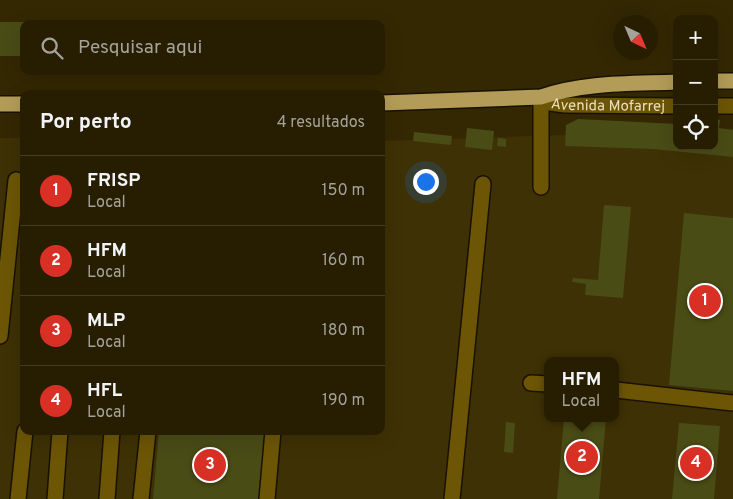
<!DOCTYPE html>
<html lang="pt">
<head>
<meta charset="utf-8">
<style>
  body { margin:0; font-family:Overpass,sans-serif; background:#332b11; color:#f1f3f6 }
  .controls { position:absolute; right:15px; top:15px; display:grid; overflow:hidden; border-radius:10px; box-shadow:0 5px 20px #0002 }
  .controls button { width:45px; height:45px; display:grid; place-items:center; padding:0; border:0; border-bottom:1px solid #433c24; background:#271e02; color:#f1f3f6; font:25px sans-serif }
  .compass { position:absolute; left:613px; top:15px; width:45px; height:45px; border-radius:50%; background:#271e02; box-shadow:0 5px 20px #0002; rotate:136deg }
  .you { position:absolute; left:425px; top:181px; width:18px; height:18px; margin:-12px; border:4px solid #fff; border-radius:50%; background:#1a73e8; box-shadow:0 0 0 8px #1a73e833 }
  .badge { display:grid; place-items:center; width:32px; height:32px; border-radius:50%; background:#d93025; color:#fff; font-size:16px; font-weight:700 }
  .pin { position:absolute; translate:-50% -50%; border:2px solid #fff; box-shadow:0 1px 5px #0006 }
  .popup { position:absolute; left:544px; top:357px; width:75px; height:65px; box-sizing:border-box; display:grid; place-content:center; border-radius:10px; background:#271e02; filter:drop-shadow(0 1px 4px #0005); font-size:16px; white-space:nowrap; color:#a4a299 }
  .popup b { font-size:19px; color:#f1f3f6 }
  .popup::after { content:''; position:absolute; left:50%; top:100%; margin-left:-10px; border:10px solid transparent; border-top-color:#271e02 }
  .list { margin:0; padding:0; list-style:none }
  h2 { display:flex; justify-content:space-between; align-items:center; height:65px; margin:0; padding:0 20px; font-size:21px }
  h2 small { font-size:16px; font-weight:400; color:#a4a299 }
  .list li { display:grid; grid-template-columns:32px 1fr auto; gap:15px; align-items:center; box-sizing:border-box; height:70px; padding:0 20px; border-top:1px solid #433c24 }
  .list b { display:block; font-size:19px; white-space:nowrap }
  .list p { margin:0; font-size:16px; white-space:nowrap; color:#a4a299 }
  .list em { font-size:16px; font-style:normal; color:#a4a299 }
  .icon { flex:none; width:28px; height:28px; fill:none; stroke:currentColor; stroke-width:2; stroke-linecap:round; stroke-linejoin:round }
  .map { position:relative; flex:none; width:733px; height:499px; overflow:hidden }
  .search { position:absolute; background:#271e02; box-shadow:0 5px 20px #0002; left:20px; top:20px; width:365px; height:55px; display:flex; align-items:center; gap:12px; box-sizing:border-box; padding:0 18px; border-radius:10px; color:#a4a299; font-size:19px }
  .panel { position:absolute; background:#271e02; box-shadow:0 5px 20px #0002; left:20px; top:90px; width:365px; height:345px; border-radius:10px }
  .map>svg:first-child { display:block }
  .built { fill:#3e3105; fill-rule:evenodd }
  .building { fill:#4a4c16 }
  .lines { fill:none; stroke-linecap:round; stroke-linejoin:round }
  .minor-casing { stroke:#191200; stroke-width:18 }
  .highway-casing { stroke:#191200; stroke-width:18 }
  .minor { stroke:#6c5606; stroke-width:15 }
  .highway { stroke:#b39c57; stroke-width:15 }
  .labels { text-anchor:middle; stroke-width:4.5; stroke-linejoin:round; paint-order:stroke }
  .street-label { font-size:15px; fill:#ebdfbe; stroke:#342803 }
</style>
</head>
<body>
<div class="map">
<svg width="733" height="499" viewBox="0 0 733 499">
  <rect width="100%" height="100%" fill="#342803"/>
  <path class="built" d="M714 129H733V499H0V138H24V431H381V141L677 131V146H714ZM548 361H616V418H548Z"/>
  <g class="building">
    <path d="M0 22H125V24H24V56H0Z"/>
    <path d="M578 119 677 124V146H714V119L720 120 719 128 733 130V157L653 149 565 146 566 125Z"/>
    <path d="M467 128 494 131 492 150 465 147Z"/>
    <path d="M414 132 452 136 451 145 413 141Z"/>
    <path d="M498 138 506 139V147L497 146Z"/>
    <path d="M604 205 631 207 623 298 585 295 586 284 572 282 573 278 598 280Z"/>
    <path d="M684 213 733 218V391L669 385Z"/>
    <path d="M564 418H606L599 499H557Z"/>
    <path d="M506 422 515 423 513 453 504 452Z"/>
    <path d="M679 423 720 426 714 499H672Z"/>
    <path d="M159 431H267L261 499H153Z"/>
  </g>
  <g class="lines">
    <g class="minor-casing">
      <g id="minor">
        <path id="s1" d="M541 97 550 103 565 105 677 106"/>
        <path d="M714 106H733"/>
        <path d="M541 187V97"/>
        <path d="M0 336 16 180"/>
        <path d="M531 383 548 384"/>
        <path d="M616 390 733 403"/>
        <path d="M18 499 25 431"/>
        <path d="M55 499 60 431"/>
        <path d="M107 499 112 431"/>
        <path d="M141 499 148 431"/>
        <path d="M267 499 273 431"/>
        <path d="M452 499 483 184"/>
      </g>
    </g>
    <g class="highway-casing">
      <g id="highway">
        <path d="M714 81H733"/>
        <path d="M381 103 541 97C585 82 631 84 677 82"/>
        <path d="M0 104H24"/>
      </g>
    </g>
    <use href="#minor" class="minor"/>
    <use href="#highway" class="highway"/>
  </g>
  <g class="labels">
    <g class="street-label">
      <text dy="5" stroke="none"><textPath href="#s1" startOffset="69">Avenida Mofarrej</textPath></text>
    </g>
  </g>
</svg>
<div class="controls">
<button>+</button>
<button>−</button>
<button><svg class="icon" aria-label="locate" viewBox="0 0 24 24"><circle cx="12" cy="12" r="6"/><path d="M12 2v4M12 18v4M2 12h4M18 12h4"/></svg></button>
</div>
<svg class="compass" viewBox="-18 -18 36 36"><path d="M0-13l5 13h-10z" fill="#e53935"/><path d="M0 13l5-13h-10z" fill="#a4a299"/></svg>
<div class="you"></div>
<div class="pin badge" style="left:705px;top:301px">1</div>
<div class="pin badge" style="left:582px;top:457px">2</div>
<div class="popup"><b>HFM</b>Local</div>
<div class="pin badge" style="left:210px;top:465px">3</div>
<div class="pin badge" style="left:696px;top:463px">4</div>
<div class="search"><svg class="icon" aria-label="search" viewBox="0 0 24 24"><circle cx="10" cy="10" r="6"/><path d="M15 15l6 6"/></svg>Pesquisar aqui</div>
<section class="panel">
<h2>Por perto<small>4 resultados</small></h2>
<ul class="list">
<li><span class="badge">1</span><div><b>FRISP</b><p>Local</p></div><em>150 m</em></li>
<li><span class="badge">2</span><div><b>HFM</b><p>Local</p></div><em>160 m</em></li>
<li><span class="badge">3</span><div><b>MLP</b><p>Local</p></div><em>180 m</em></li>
<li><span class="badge">4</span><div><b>HFL</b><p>Local</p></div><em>190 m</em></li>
</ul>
</section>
</div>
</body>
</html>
